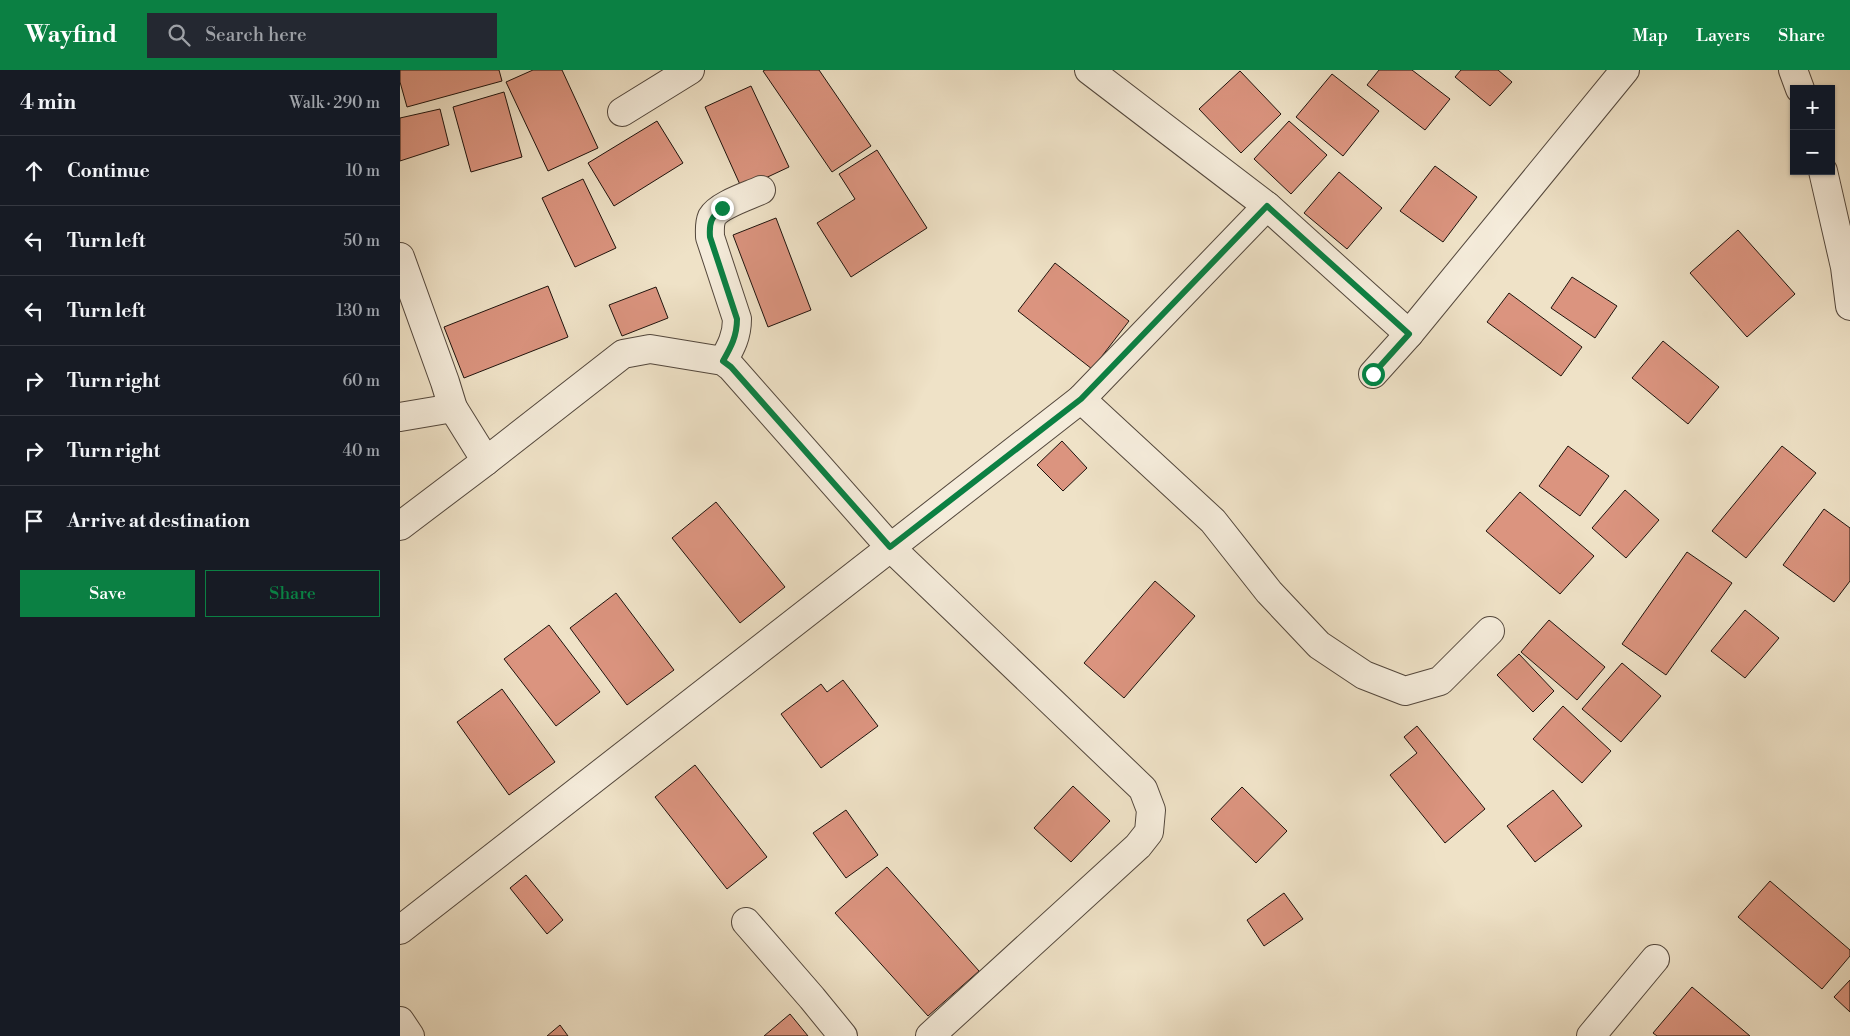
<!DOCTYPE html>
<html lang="en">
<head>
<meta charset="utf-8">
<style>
  body { margin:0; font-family:"Libre Bodoni",serif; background:#242831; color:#f1f3f6 }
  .controls { position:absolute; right:15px; top:15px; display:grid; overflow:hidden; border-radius:0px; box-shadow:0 1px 4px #0004 }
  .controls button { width:45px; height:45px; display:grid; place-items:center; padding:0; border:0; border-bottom:1px solid #363941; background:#171b24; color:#f1f3f6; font:25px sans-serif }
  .stop { position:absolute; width:15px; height:15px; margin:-11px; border:4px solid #0b8043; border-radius:50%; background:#fff }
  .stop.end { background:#0b8043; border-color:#fff; box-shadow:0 1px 5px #0008 }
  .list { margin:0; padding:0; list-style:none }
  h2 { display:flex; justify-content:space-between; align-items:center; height:65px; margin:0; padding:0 20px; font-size:21px }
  h2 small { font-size:16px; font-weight:400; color:#9ea1a6 }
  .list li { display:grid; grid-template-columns:32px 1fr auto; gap:15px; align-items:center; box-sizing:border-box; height:70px; padding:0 20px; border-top:1px solid #363941 }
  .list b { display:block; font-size:19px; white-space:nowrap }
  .list em { font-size:16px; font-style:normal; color:#9ea1a6 }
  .actions { display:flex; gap:10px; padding:15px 20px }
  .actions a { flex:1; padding:11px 0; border:1px solid #0b8043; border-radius:0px; text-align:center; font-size:18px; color:#0b8043 }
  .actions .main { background:#0b8043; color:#fff }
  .icon { flex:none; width:28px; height:28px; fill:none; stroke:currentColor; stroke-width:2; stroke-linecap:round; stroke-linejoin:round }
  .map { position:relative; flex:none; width:1450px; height:966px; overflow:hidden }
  header { display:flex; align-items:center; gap:30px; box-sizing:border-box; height:70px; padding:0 25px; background:#0b8043; color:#fff }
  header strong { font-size:24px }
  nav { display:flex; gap:28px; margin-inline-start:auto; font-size:18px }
  .search { width:350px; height:45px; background:#242831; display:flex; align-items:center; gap:12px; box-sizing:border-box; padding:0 18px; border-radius:0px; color:#9ea1a6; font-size:19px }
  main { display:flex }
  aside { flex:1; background:#171b24 }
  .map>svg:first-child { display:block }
  .building { fill:#db947f; stroke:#1f130d }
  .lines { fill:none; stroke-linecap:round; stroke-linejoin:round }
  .minor-casing { stroke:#53473c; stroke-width:30 }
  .minor { stroke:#f5ecdb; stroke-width:28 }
  .route { stroke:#0b8043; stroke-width:6 }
</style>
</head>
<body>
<header>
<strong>Wayfind</strong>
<div class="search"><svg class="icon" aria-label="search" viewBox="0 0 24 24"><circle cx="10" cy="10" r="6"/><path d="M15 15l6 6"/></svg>Search here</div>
<nav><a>Map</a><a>Layers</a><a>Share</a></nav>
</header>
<main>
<aside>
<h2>4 min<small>Walk · 290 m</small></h2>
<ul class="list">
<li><svg class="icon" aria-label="ahead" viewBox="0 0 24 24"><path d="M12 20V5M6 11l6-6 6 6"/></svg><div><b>Continue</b></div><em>10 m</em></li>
<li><svg class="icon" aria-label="left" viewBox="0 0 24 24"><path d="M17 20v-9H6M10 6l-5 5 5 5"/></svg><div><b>Turn left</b></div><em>50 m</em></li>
<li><svg class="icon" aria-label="left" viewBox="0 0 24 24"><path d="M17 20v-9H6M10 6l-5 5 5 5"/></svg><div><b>Turn left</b></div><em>130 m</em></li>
<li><svg class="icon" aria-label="right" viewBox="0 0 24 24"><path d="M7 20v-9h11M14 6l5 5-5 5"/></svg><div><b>Turn right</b></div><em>60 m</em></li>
<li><svg class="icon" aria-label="right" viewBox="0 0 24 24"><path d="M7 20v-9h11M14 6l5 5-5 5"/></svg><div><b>Turn right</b></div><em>40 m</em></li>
<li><svg class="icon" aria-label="arrive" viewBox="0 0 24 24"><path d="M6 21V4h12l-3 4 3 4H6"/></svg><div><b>Arrive at destination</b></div></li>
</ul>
<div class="actions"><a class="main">Save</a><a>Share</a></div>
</aside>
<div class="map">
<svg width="1450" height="966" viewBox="0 0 1450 966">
  <rect width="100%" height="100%" fill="#efe2c7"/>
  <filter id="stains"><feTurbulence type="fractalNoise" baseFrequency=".004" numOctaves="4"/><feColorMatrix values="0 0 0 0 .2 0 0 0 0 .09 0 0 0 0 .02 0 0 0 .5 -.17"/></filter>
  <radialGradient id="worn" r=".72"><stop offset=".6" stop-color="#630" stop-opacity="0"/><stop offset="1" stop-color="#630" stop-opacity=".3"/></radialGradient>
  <g class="building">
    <path d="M0 0H99L102 11 7 37 0 12Z"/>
    <path d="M133 0H162L198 78 148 101 106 12Z"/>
    <path d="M365 0H419L471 76 432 102 363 1Z"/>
    <path d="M979 0H1012L1050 29 1025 60 967 15Z"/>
    <path d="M1061 0H1098L1112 12 1090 36 1055 7Z"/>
    <path d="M840 1 881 44 841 83 799 39Z"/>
    <path d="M932 4 979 41 943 86 896 47Z"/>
    <path d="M351 16 389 97 342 119 305 37Z"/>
    <path d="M104 22 122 87 71 102 53 37Z"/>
    <path d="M40 39 49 75 0 91V48Z"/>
    <path d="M257 51 283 93 214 136 188 93Z"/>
    <path d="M889 51 927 85 891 124 854 89Z"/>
    <path d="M477 80 527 158 451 207 417 153 455 129 439 104Z"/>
    <path d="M1035 96 1077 127 1043 172 1000 141Z"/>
    <path d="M939 102 982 138 947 179 904 143Z"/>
    <path d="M183 109 216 178 175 197 142 128Z"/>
    <path d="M376 148 411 240 368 257 333 165Z"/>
    <path d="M1338 160 1395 224 1347 267 1290 203Z"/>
    <path d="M655 193 729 251 692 299 618 241Z"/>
    <path d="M1172 207 1217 236 1195 268 1151 238Z"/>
    <path d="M148 216 168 267 64 308 44 257Z"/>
    <path d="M256 217 268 248 222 266 209 235Z"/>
    <path d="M1109 223 1182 277 1161 306 1087 252Z"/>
    <path d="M1263 271 1319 317 1288 354 1232 308Z"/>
    <path d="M662 371 687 398 663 421 637 395Z"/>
    <path d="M1168 376 1209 406 1180 446 1139 416Z"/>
    <path d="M1382 376 1416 403 1346 488 1312 461Z"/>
    <path d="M1225 420 1259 450 1226 488 1192 458Z"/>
    <path d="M1120 422 1194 486 1160 524 1086 461Z"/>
    <path d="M316 432 385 517 340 553 272 468Z"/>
    <path d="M1424 439 1450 458V511L1434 532 1383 495Z"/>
    <path d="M1287 482 1332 513 1266 605 1222 574Z"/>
    <path d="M755 511 795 546 724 628 684 593Z"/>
    <path d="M216 523 274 600 227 635 170 558Z"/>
    <path d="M1345 540 1379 568 1345 608 1311 581Z"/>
    <path d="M1149 550 1205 597 1177 630 1121 582Z"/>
    <path d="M149 555 200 622 156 656 104 589Z"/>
    <path d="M1119 584 1154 621 1133 642 1097 605Z"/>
    <path d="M1222 593 1261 626 1221 672 1182 639Z"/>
    <path d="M443 610 478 656 421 698 381 644 421 614 427 622Z"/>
    <path d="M102 619 155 692 109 725 57 652Z"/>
    <path d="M1163 636 1211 681 1182 713 1133 669Z"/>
    <path d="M1017 656 1085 739 1045 773 990 705 1017 683 1004 667Z"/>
    <path d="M295 695 367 787 327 819 255 727Z"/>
    <path d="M673 716 710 751 671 792 634 758Z"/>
    <path d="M842 717 887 761 856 793 811 749Z"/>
    <path d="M1153 720 1182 756 1135 792 1107 756Z"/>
    <path d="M446 740 478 785 446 808 413 763Z"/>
    <path d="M487 797 579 901 528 946 435 843Z"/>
    <path d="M126 805 163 850 147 864 110 818Z"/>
    <path d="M1370 811 1450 880V886L1422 919 1338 847Z"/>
    <path d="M884 823 903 849 864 876 847 850Z"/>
    <path d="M1450 910V942L1434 927Z"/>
    <path d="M1292 917 1350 966H1257L1253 963Z"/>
    <path d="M390 944 408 966H364Z"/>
    <path d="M160 955 168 966H147Z"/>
  </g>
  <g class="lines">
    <g class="minor-casing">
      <g id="minor">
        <path d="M689 0 867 136 1009 264"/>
        <path d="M1393 0 1400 19"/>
        <path d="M222 42 290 0"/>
        <path d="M1423 101 1445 197 1450 236"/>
        <path d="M0 187 45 312 53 338 86 391 223 284 250 279 323 291 331 297 490 477 743 719 751 740 749 762 738 776 530 966"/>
        <path d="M323 291C331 277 337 266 337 249L310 167C310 160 309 154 312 147 319 135 348 126 361 120"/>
        <path d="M973 304 1009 264 1225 0"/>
        <path d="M681 329 813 451 869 522 919 575 964 605 1005 621 1040 611 1090 561"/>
        <path d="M0 347 53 338"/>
        <path d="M0 456 86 391"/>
        <path d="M346 852 412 928 443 966"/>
        <path d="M0 860 681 329 867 136"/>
        <path d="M0 951 10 966"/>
        <path d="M1191 966 1255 889"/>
      </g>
    </g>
    <use href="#minor" class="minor"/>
  </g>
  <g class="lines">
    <path class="route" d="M322 138C311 147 309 153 310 167L337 249C337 266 331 277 323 291L331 297 490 477 681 329 867 136 1009 264 973 304"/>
  </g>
  <rect width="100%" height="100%" filter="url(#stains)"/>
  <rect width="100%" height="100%" fill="url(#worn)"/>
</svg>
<div class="controls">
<button>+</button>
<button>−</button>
</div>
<div class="stop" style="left:973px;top:304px"></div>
<div class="stop end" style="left:322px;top:138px"></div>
</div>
</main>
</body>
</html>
